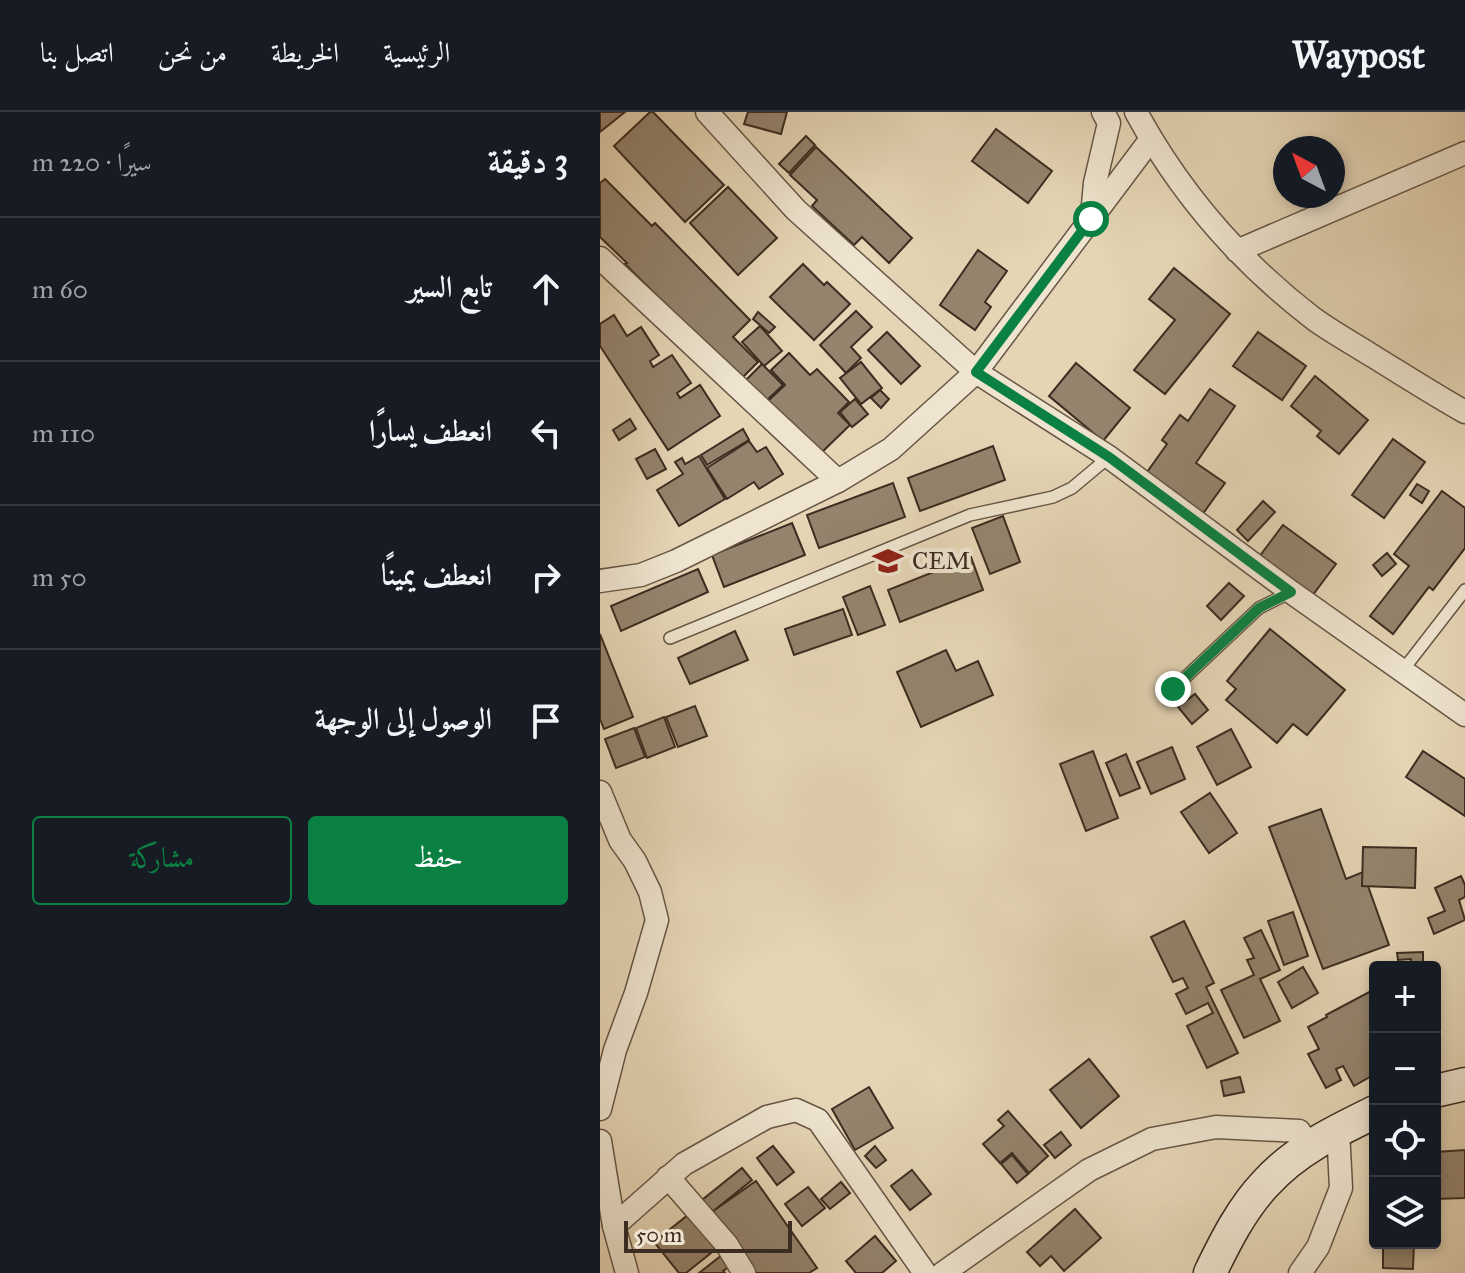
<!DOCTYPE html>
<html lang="ar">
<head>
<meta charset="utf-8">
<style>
  body { margin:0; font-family:"IM FELL Great Primer",Amiri,serif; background:#20242c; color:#f1f3f6; direction:rtl }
  .controls { position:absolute; right:24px; bottom:24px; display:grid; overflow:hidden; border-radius:8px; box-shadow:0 4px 12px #0003 }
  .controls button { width:72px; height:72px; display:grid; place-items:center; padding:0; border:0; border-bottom:2px solid #363941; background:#171b24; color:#f1f3f6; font:40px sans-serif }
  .compass { position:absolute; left:673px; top:24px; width:72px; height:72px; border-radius:50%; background:#171b24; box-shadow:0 4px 12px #0003; rotate:319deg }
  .scale { position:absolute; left:24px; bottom:20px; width:168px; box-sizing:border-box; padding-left:8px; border:4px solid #3d2c21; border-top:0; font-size:22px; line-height:28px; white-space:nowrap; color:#3d2c21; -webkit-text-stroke:6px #eee4cf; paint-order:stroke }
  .stop { position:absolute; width:24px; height:24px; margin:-18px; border:6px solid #0b8043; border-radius:50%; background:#fff }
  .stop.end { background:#0b8043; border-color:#fff; box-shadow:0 2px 8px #0008 }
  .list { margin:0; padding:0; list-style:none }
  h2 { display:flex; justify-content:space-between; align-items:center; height:104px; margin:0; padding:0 32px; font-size:34px }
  h2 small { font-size:26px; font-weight:400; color:#9ea1a6 }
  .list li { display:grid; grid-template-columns:52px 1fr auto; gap:24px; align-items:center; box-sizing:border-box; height:144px; padding:0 32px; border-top:2px solid #363941 }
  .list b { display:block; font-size:30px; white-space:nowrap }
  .list em { font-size:26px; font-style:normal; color:#9ea1a6 }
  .actions { display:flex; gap:16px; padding:24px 32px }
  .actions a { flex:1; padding:18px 0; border:2px solid #0b8043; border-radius:8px; text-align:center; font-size:28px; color:#0b8043 }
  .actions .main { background:#0b8043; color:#fff }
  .icon { flex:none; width:44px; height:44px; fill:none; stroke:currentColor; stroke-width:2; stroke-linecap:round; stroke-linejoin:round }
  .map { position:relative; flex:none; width:865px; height:1161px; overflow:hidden; direction:ltr }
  header { display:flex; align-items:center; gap:48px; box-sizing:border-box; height:112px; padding:0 40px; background:#171b24; border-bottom:2px solid #363941 }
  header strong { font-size:38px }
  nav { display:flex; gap:44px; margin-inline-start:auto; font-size:28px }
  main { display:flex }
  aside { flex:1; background:#171b24 }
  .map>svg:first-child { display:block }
  .building { fill:#94846e; stroke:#3d2c21; stroke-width:2 }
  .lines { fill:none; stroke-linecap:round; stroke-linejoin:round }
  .lane-casing { stroke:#675646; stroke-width:14 }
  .street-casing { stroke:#675646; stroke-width:25 }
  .secondary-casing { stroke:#3d2c21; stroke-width:35 }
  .lane { stroke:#eee4cf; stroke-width:11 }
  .street { stroke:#eee4cf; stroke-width:22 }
  .secondary { stroke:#eee4cf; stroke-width:32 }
  .route { stroke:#0b8043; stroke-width:10 }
  .labels { text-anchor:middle; stroke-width:8; stroke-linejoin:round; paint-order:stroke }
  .poi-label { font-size:24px; fill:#3d2c21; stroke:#eee4cf; text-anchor:start }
</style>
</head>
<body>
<header>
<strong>Waypost</strong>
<nav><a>الرئيسية</a><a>الخريطة</a><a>من نحن</a><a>اتصل بنا</a></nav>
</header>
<main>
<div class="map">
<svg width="865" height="1161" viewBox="0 0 865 1161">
  <rect width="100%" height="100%" fill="#e5d5b5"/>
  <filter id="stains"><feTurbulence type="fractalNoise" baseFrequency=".0025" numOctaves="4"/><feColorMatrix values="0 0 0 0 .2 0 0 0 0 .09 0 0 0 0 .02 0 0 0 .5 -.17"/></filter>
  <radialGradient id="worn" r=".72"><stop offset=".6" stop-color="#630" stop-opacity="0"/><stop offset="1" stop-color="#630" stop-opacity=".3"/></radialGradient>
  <g class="building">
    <path d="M0 0H25L0 20Z"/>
    <path d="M50 0H53L124 73 85 110 14 34Z"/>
    <path d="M148 0H187L181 22 144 12Z"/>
    <path d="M396 17 452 59 428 91 372 49Z"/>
    <path d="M206 24 215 33 189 61 179 52Z"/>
    <path d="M216 35 312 126 289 151 262 125 254 133 212 94 217 88 190 63Z"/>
    <path d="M5 67 52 114 55 111 150 208 133 225 158 250 141 267 25 152 27 151 0 125V71Z"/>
    <path d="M128 75 177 126 138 163 90 111Z"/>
    <path d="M378 138 407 159 385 190 391 195 375 218 340 193Z"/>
    <path d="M203 152 224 173 227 170 250 192 214 228 170 185Z"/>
    <path d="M574 156 630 202 565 282 534 258 575 208 549 187Z"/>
    <path d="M256 199 272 215 251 235 261 246 246 261 220 233Z"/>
    <path d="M158 200 175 215 169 221 153 207Z"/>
    <path d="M14 203 27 224 41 215 59 243 50 249 53 255 72 243 91 271 77 281 80 286 100 273 120 304 68 338 0 234V212Z"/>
    <path d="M160 214 182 239 164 254 142 230Z"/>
    <path d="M287 220 320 254 301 272 268 238Z"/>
    <path d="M658 220 706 254 682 288 633 254Z"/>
    <path d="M189 241 210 263 217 257 249 290 238 301 250 313 220 342 167 290 185 273 171 258Z"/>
    <path d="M261 250 282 276 261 292 240 266Z"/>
    <path d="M476 251 530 296 503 329 449 284Z"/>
    <path d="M162 252 183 273 165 290 145 269Z"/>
    <path d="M715 264 768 308 739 342 717 324 721 319 691 294Z"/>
    <path d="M610 277 635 294 596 351 625 371 602 403 545 363 567 332 562 328 580 303 588 309Z"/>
    <path d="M280 278 289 287 281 296 271 286Z"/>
    <path d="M255 287 268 302 252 315 240 300Z"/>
    <path d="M30 307 36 317 19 328 13 318Z"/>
    <path d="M143 317 149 328 107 353 101 343Z"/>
    <path d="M793 327 825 350 784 406 752 383Z"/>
    <path d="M149 329 157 340 166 335 183 362 159 377 154 370 127 387 107 356Z"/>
    <path d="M393 334 405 368 320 399 308 366Z"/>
    <path d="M55 337 66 357 47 367 36 347Z"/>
    <path d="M99 344 125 387 79 414 57 378 83 362 75 350 82 346 85 352Z"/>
    <path d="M293 371 305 405 219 436 207 403Z"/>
    <path d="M817 372 829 379 822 391 810 383Z"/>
    <path d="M842 379 865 396V436L833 478 829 475 793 522 770 504 809 454 794 442Z"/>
    <path d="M663 389 675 400 648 429 637 418Z"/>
    <path d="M403 404 420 450 390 462 372 416Z"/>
    <path d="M192 411 205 443 124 475 112 443Z"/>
    <path d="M683 413 736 452 712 484 659 445Z"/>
    <path d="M787 441 796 452 782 464 773 453Z"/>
    <path d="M371 445 383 478 300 510 288 478Z"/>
    <path d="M98 457 108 480 21 519 11 494Z"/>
    <path d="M629 471 644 484 621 508 607 494Z"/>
    <path d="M270 474 285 513 258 523 243 485Z"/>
    <path d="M243 497 252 523 194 543 185 517Z"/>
    <path d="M670 517 745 578 707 623 693 612 677 631 626 588 636 577 627 569Z"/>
    <path d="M135 519 148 548 90 572 78 546Z"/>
    <path d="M0 522 33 605 4 617 0 607Z"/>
    <path d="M346 538 356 559 378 549 393 583 321 615 297 560Z"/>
    <path d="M595 582 608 598 592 612 578 595Z"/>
    <path d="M95 594 107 624 78 635 66 605Z"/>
    <path d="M64 605 75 635 47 646 36 616Z"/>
    <path d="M34 616 45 645 16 656 5 627Z"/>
    <path d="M631 617 651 655 617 673 597 635Z"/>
    <path d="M572 635 585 667 551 682 537 650Z"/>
    <path d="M493 639 518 706 486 719 460 652Z"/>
    <path d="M823 639 865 667V704L806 665Z"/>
    <path d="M526 642 540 676 520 684 506 651Z"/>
    <path d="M610 681 637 721 609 741 581 700Z"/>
    <path d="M721 697 746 767 763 760 789 833 723 857 669 715Z"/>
    <path d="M763 735 816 736 815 776 762 774Z"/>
    <path d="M861 764 865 773V785L859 788 865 808 834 822 828 806 845 799 835 776Z"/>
    <path d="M693 800 708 844 684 853 668 809Z"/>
    <path d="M584 809 614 871 606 875 638 941 607 956 587 914 613 901 608 891 586 902 576 882 588 876 583 866 573 870 551 825Z"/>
    <path d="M661 818 680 858 660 867 680 909 644 926 621 878 654 863 647 848 654 846 644 826Z"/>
    <path d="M823 840V855H811V847L798 848 797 841Z"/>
    <path d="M703 855 718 881 692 896 678 870Z"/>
    <path d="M775 877V962L754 974 743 954 736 957 741 968 726 976 708 942 719 937 708 915 727 905 726 903Z"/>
    <path d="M489 947 519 984 481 1016 450 978Z"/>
    <path d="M640 965 644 980 624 984 621 969Z"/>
    <path d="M269 975 293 1016 255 1038 232 997Z"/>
    <path d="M408 999 448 1044 429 1061 412 1041 400 1051 383 1032 404 1014 398 1008Z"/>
    <path d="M461 1020 471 1033 455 1046 444 1033Z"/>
    <path d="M173 1034 194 1060 177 1073 157 1046Z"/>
    <path d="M275 1034 286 1048 276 1056 265 1044Z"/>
    <path d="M865 1038V1086L835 1087V1040Z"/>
    <path d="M412 1043 428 1062 417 1071 401 1052Z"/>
    <path d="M142 1056 152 1068 112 1100 102 1088Z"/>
    <path d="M312 1058 331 1082 310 1098 291 1074Z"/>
    <path d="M156 1069 217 1156 209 1161H155L112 1100Z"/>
    <path d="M241 1070 250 1081 230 1097 221 1087Z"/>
    <path d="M208 1075 225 1096 202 1114 185 1092Z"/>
    <path d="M475 1097 501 1126 464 1159 451 1144 440 1154 427 1140Z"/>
    <path d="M93 1099 121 1133 86 1161H79L54 1130Z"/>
    <path d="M275 1124 296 1149 282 1161H256L246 1149Z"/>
    <path d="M783 1131H814L813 1157 783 1156Z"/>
    <path d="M122 1143 130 1154 123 1159 125 1161H99Z"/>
  </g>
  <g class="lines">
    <g class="lane-casing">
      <g id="lane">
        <path d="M70 526 370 403 453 385 472 376 509 345"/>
        <path d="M803 558 865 478"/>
        <path d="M573 577 659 496 691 480"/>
      </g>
    </g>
    <g class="street-casing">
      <g id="street">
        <path d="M536 0C580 81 641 151 714 207 732 220 752 231 771 243 802 262 833 282 865 300"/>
        <path d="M551 27 376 260 509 345 691 480 865 603"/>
        <path d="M492 104 495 71 509 11 503 0"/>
        <path d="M637 139 865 41"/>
        <path d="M0 146 238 369"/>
        <path d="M0 469 41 463 76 449 238 369 291 337 376 260 196 98 107 0"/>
        <path d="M0 680 20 728 35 749 50 780 57 808 36 881 15 938 0 997"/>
        <path d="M0 1029 14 1114 27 1161"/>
        <path d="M68 1065 127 1133 144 1161"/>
        <path d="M14 1114 84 1052 167 1005 196 998 218 1008 325 1161"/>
        <path d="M343 1161 489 1058 552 1027 616 1015 699 1019 710 1034"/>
        <path d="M700 1161 718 1135 741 1076 738 1018"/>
      </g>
    </g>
    <g class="secondary-casing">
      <g id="secondary">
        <path d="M835 979 865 972"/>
        <path d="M610 1161C625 1130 642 1096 666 1071 696 1038 736 1019 775 1000"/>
      </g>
    </g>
    <use href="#lane" class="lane"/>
    <use href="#street" class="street"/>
    <use href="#secondary" class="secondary"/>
  </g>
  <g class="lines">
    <path class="route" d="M491 107 376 260 509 345 691 480 659 496 573 577"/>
  </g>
  <defs>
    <g id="school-bare" transform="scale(2.4)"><path d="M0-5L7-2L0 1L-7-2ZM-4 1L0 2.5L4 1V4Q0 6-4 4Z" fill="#8f2418" stroke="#eee4cf" stroke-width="2.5" paint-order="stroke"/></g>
  </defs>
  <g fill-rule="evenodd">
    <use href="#school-bare" x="288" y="449"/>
  </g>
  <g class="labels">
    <g class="poi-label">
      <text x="312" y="457">CEM</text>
    </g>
  </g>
  <rect width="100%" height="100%" filter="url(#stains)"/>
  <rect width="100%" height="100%" fill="url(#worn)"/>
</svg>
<div class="controls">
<button>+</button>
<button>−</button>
<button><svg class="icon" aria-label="locate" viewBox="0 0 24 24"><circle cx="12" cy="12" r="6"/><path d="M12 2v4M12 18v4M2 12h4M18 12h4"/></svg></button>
<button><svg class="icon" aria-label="layers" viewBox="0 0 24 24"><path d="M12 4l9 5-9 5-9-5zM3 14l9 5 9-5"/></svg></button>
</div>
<svg class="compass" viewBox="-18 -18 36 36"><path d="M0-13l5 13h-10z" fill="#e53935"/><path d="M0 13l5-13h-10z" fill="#9ea1a6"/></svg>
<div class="scale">50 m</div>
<div class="stop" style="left:491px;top:107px"></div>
<div class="stop end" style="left:573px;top:577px"></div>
</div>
<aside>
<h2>3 دقيقة<small>سيرًا · 220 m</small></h2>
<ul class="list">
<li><svg class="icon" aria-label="ahead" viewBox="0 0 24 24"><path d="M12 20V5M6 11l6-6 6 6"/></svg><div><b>تابع السير</b></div><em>60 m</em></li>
<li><svg class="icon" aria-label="left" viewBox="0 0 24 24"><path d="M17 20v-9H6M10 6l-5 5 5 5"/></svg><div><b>انعطف يسارًا</b></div><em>110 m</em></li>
<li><svg class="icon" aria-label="right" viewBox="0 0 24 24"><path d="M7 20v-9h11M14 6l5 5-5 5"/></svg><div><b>انعطف يمينًا</b></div><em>50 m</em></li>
<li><svg class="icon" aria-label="arrive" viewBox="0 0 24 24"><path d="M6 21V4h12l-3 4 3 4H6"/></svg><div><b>الوصول إلى الوجهة</b></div></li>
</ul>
<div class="actions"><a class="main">حفظ</a><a>مشاركة</a></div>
</aside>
</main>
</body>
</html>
